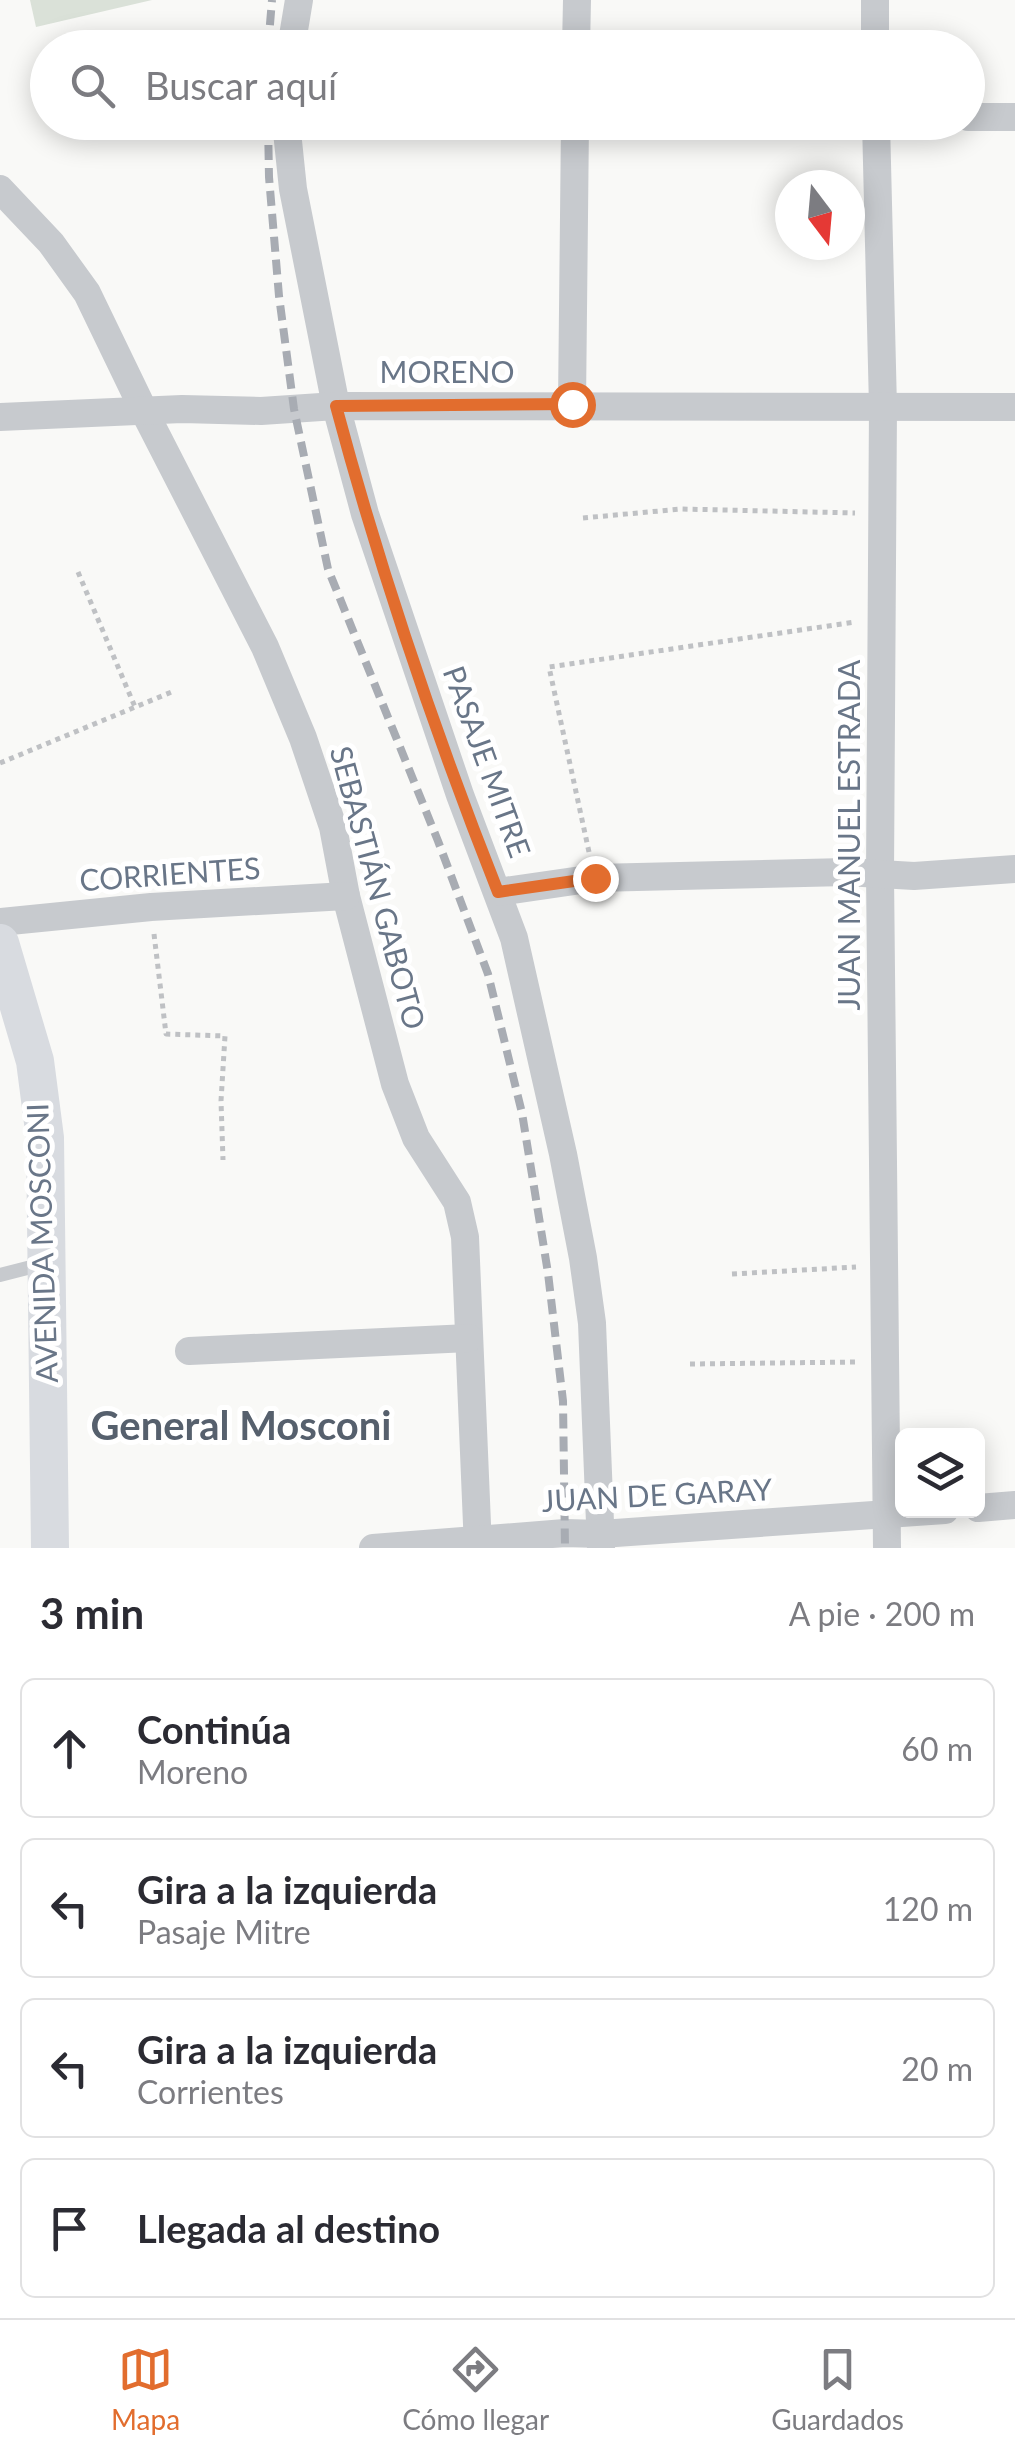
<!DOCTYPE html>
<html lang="es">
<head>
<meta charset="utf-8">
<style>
  body { margin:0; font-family:Lato,sans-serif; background:#f2f2f3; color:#2b2b33 }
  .controls { position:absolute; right:30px; bottom:30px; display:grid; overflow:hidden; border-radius:15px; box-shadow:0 5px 25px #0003 }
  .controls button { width:90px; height:90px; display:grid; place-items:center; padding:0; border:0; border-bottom:2px solid #e1e1e2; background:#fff; color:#2b2b33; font:50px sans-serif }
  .compass { position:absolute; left:775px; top:170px; width:90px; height:90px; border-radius:50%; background:#fff; box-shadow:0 5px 25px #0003; rotate:164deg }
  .stop { position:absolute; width:30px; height:30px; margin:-22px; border:8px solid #e26d2e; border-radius:50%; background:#fff }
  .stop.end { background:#e26d2e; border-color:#fff; box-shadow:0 2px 10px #0008 }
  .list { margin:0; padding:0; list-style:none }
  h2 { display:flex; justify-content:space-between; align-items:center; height:130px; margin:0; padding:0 40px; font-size:42px }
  h2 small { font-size:32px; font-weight:400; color:#7c7c81 }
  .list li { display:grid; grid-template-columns:65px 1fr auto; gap:30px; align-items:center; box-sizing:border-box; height:140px; margin:0 20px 20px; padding:0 20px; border:2px solid #e1e1e2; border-radius:15px }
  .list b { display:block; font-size:38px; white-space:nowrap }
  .list p { margin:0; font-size:32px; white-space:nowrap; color:#7c7c81 }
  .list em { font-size:32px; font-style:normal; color:#7c7c81 }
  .icon { flex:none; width:55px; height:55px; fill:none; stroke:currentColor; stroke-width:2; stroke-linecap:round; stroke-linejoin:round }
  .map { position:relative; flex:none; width:1015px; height:1548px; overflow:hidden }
  .search { position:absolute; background:#fff; box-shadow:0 5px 25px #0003; left:30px; right:30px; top:30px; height:110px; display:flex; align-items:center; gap:25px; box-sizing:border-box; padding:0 35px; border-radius:55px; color:#7c7c81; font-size:38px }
  .sheet { height:770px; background:#fff }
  nav { display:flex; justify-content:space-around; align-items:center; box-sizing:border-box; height:140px; border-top:2px solid #e1e1e2; background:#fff; font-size:28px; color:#7c7c81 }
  nav a { display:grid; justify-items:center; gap:5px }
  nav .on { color:#e26d2e }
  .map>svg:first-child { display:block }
  .green { fill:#dae1d8 }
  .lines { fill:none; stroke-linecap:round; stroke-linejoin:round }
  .path { stroke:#bfc1c4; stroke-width:5; stroke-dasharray:5 5; stroke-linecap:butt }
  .lane { stroke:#c7cace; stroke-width:14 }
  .street { stroke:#c7cace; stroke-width:28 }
  .secondary { stroke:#d8dbe0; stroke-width:38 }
  .rail { stroke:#a8acb3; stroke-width:8; stroke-dasharray:15 8; stroke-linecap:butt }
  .route { stroke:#e26d2e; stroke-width:12 }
  .labels { text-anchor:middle; stroke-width:10; stroke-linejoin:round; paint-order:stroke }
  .street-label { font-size:30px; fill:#697688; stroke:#fff }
  .district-label { font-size:40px; font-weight:bold; fill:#56606d; stroke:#fff }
</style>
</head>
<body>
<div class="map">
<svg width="1015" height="1548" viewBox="0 0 1015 1548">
  <rect width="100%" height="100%" fill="#f9f9f7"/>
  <path class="green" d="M30 0H152L36 27Z"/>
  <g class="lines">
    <g class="path">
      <path d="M583 518 681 509 855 513"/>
      <path d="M78 572 135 707"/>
      <path d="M0 763 174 691"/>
      <path d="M589 852 549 667 855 622"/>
      <path d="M154 934 166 1034 225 1036 221 1101 223 1160"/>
      <path d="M732 1274 856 1267"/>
      <path d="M690 1364 857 1362"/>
    </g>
    <path class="lane" d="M0 1275 43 1264"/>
    <g class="street">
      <path d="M291 48 299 0"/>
      <path d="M576 48 577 0"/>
      <path d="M875 48V0"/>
      <path d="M968 117H1015"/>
      <path d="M286 122 293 189 336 406 365 514 460 795 514 938 563 1154 583 1258 592 1323 601 1548"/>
      <path d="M876 122 883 407 880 874 887 1548"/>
      <path d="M0 189 51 243 87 293 144 411 265 647 303 738 333 827 346 896 395 1084 416 1138 457 1202 465 1237 478 1548"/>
      <path d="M572 405 575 122"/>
      <path d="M0 417 182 409 261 411 336 406 1015 407"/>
      <path d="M498 892 595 878 846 872 914 876 1015 869"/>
      <path d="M0 922 151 907 346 896"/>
      <path d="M189 1351 469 1338"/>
      <path d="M978 1508 1015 1505"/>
      <path d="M373 1548 565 1533 601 1534 945 1510"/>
    </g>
    <path class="secondary" d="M0 943 35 1061 45 1138 50 1548"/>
    <g class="rail">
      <path d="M268 48 272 0"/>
      <path d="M268 122 269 177 279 296 294 409 328 569 438 841 488 974 522 1113 548 1273 563 1401 565 1548"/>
    </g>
  </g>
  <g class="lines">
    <path class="route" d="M572 404 336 406C380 570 435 733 498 892L595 878"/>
  </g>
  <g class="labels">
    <g class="street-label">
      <text x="447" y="383">MORENO</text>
      <text transform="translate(486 762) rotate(70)" y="10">PASAJE MITRE</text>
      <text transform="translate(850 835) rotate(-90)" y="10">JUAN MANUEL ESTRADA</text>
      <text transform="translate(170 875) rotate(-4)" y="10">CORRIENTES</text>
      <text transform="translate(377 888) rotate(75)" y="10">SEBASTIÁN GABOTO</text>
      <text transform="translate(43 1243) rotate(-92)" y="10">AVENIDA MOSCONI</text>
      <text transform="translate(657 1496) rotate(-3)" y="10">JUAN DE GARAY</text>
    </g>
    <g class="district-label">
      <text x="241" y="1440">General Mosconi</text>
    </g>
  </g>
</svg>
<div class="controls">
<button><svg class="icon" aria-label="layers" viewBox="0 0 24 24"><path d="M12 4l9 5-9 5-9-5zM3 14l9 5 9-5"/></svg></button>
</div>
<svg class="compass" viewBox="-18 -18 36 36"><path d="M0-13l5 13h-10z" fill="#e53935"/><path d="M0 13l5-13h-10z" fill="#7c7c81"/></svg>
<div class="stop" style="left:572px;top:404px"></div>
<div class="stop end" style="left:595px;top:878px"></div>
<div class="search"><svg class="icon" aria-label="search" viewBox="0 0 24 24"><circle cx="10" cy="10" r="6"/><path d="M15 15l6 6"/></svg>Buscar aquí</div>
</div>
<section class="sheet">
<h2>3 min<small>A pie · 200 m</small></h2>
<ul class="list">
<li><svg class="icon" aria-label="ahead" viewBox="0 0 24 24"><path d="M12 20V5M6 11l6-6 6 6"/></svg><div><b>Continúa</b><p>Moreno</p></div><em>60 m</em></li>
<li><svg class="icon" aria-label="left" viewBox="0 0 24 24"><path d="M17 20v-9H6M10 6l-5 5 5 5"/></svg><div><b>Gira a la izquierda</b><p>Pasaje Mitre</p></div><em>120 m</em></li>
<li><svg class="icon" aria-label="left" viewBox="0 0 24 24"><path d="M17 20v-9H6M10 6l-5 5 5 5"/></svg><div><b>Gira a la izquierda</b><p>Corrientes</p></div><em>20 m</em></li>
<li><svg class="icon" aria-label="arrive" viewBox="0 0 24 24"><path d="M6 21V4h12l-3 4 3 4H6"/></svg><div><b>Llegada al destino</b></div></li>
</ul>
</section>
<nav>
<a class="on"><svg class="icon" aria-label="map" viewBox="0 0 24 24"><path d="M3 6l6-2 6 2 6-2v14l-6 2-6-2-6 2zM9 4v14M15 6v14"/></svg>Mapa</a>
<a><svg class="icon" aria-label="directions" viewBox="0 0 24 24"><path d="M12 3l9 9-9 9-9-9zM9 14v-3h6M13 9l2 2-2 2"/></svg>Cómo llegar</a>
<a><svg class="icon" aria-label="saved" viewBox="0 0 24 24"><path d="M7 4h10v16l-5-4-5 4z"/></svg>Guardados</a>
</nav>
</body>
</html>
